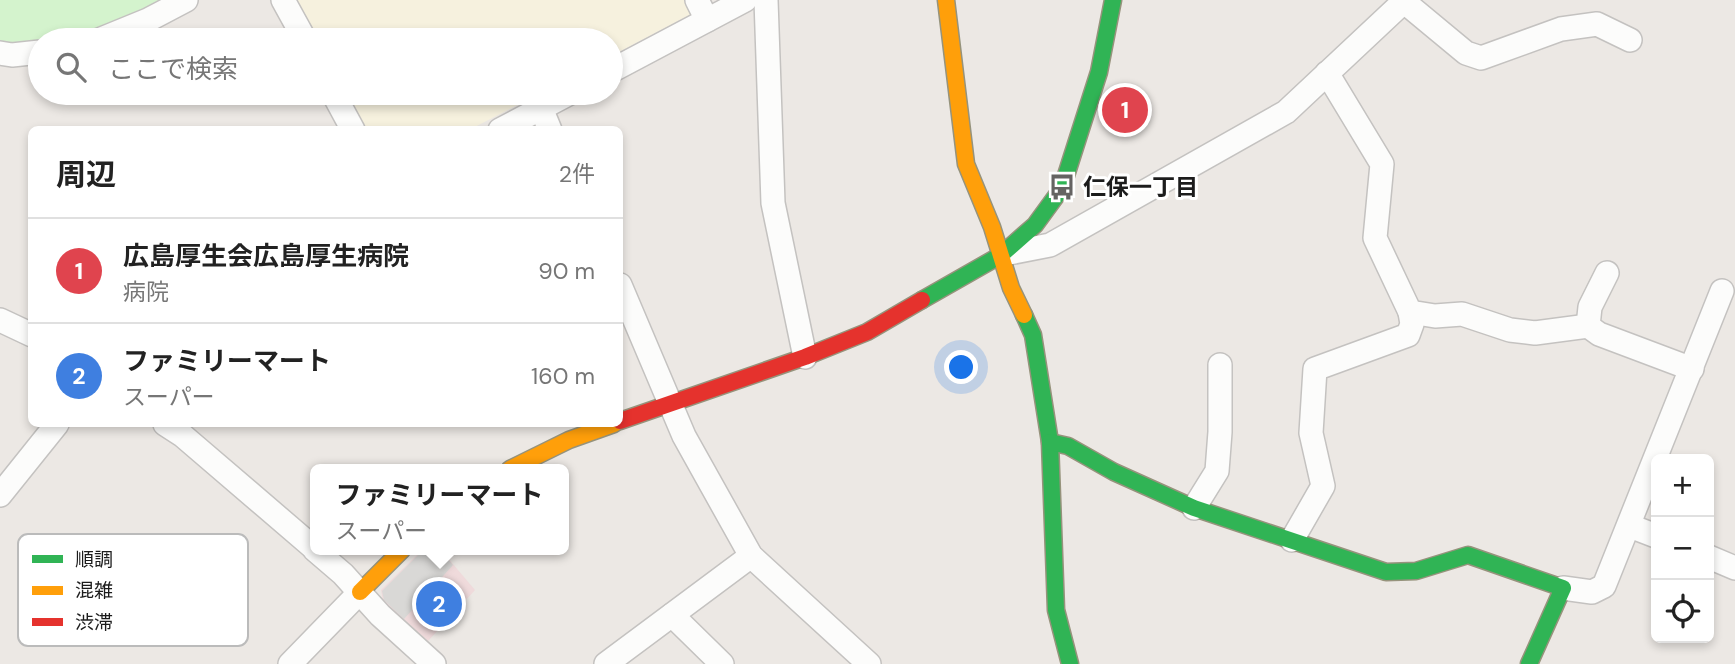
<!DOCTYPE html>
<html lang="ja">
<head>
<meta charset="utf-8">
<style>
  body { margin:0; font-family:"DM Sans","Noto Sans JP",sans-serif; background:#f2f2f2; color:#222 }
  .controls { position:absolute; right:21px; bottom:21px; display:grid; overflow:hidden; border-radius:10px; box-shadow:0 4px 10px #0003 }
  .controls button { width:63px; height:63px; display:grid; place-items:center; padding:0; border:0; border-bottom:2px solid #e0e0e0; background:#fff; color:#222; font:35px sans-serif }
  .you { position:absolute; left:962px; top:368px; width:24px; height:24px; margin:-18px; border:5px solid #fff; border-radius:50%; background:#1a73e8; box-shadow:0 0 0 10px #1a73e833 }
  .badge { display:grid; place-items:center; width:46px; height:46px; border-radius:50%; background:#656362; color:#fff; font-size:23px; font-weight:700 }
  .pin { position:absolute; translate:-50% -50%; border:4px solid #fff; box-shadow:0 2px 7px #0006 }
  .popup { position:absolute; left:310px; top:464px; width:259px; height:91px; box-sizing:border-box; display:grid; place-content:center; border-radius:10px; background:#fff; filter:drop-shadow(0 2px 5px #0005); font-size:23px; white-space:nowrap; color:#767676 }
  .popup b { font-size:26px; color:#222 }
  .popup::after { content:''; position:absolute; left:50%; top:100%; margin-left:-14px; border:14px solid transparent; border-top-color:#fff }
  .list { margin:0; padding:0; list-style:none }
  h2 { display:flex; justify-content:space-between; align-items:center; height:91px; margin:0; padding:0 28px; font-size:30px }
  h2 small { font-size:23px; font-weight:400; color:#767676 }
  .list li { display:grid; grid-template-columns:46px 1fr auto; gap:21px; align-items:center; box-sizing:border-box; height:105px; padding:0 28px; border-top:2px solid #e0e0e0 }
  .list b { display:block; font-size:26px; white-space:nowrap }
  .list p { margin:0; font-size:23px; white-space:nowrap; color:#767676 }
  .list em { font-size:23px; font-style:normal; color:#767676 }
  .icon { flex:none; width:38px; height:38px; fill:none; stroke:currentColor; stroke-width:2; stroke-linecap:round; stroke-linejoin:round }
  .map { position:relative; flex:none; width:1735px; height:664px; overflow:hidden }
  .search { position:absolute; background:#fff; box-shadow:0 4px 10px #0003; left:28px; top:28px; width:595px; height:77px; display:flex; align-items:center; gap:18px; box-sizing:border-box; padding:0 24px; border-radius:38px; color:#767676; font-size:26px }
  .panel { position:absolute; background:#fff; box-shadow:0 4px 10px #0003; left:28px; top:126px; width:595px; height:301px; border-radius:10px }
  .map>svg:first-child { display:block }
  .commercial { fill:#efdadb }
  .education { fill:#f6f1de }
  .religious { fill:#d9d8d6 }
  .park { fill:#d4f3cd }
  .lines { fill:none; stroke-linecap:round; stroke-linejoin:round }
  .street-casing { stroke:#c4c2c0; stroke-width:26 }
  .fast-casing { stroke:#96937c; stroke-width:19 }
  .slow-casing { stroke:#96937c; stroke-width:19 }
  .jam-casing { stroke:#96937c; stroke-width:19 }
  .street { stroke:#fcfcfb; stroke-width:23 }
  .fast { stroke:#30b455; stroke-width:16 }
  .slow { stroke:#ff9f0a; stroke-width:16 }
  .jam { stroke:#e5322d; stroke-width:16 }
  .labels { text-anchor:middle; stroke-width:6; stroke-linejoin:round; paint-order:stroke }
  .poi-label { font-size:23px; font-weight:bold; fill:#1c1c1c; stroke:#fff; text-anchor:start }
  .key { fill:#fff; stroke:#bbb; stroke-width:2 }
  .key-label { font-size:19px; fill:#1c1c1c }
</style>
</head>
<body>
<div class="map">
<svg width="1735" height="664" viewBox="0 0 1735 664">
  <rect width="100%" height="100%" fill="#ece8e4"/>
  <path class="commercial" d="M422 550H441L475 590 428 641 383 601 381 590Z"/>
  <g class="education">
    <path d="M293 0H689L695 12 611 56V40H315Z"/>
    <path d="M343 93H540L469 130 363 129Z"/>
  </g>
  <path class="religious" d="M423 550H440L453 565 404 619 384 600 382 591Z"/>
  <path class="park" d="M0 0H171L113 28 85 38 40 40V46H0Z"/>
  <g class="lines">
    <g class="street-casing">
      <g id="street">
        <path d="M283 0 305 40"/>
        <path d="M697 0 707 20"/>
        <path d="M766 0 773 203 805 357"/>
        <path d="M1402 0 1466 53 1481 58 1561 29 1597 24 1630 40"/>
        <path d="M99 40 148 20 186 0"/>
        <path d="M0 53 12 55 40 52"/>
        <path d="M611 71 745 0"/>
        <path d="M1327 73 1382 164 1375 238 1410 312 1435 316 1462 314 1510 330 1535 333 1588 326"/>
        <path d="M333 93 353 130"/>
        <path d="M541 108 550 130"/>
        <path d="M500 130 570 93"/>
        <path d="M1004 254 1050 245 1286 112 1399 6 1402 0"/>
        <path d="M1607 273 1590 307 1588 326 1599 334 1692 369"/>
        <path d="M620 285 684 436 751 556 869 664"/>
        <path d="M0 320 32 335"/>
        <path d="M165 424 182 435 315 549"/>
        <path d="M0 495 57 424"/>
        <path d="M1194 508 1217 471 1220 432V365"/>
        <path d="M1630 526 1656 536"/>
        <path d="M1292 540 1323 486 1311 433 1315 369 1408 335 1412 324 1410 312"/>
        <path d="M315 550 343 574 380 615 434 664"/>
        <path d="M1709 557 1735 568"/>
        <path d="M1563 588 1592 592 1604 586 1722 291"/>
        <path d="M672 615 722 664"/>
        <path d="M290 664 360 592"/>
        <path d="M606 664 751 556"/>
      </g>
    </g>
    <g class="fast-casing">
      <g id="fast">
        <path d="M922 300 1001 255 1035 225 1062 188 1099 72 1113 0"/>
        <path d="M1024 315 1033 335 1050 442 1056 610 1070 664"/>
        <path d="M1050 442 1068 446 1114 472 1194 508 1386 572 1416 571 1468 555 1563 588 1529 664"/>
      </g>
    </g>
    <g class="slow-casing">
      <g id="slow">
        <path d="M946 0 966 164 992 227 1011 288 1024 315"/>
        <path d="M510 469 569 440 614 424"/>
        <path d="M360 592 402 550"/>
      </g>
    </g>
    <g class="jam-casing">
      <path id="jam" d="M620 421 805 357 867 332 922 300"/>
    </g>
    <use href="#street" class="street"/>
    <use href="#fast" class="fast"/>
    <use href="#slow" class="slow"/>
    <use href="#jam" class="jam"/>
  </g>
  <defs>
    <g id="bus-bare" transform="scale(2.1)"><path d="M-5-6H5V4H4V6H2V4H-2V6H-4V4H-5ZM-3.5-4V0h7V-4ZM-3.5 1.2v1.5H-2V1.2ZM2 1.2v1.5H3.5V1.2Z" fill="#656362" stroke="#fff" stroke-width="2.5" paint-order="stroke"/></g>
  </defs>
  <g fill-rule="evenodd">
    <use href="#bus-bare" x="1062" y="187"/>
  </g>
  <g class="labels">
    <g class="poi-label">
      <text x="1083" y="195">仁保一丁目</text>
    </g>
  </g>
  <rect x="18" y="534" width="230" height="112" rx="10" class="key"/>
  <rect x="32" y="555" width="31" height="8" fill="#30b455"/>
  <rect x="32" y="586" width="31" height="9" fill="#ff9f0a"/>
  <rect x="32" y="618" width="31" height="8" fill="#e5322d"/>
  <g class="key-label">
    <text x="75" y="566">順調</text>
    <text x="75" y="597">混雑</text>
    <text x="75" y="629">渋滞</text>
  </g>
</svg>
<div class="controls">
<button>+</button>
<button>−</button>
<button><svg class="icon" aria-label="locate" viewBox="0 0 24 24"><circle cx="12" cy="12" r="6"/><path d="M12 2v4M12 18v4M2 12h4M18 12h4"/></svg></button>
</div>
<div class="you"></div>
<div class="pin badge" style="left:1125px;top:110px;background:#e0444e">1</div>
<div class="pin badge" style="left:439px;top:604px;background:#3f7fe0">2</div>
<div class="popup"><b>ファミリーマート</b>スーパー</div>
<div class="search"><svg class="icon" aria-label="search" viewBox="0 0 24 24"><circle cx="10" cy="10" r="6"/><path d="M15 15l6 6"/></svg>ここで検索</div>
<section class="panel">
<h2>周辺<small>2件</small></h2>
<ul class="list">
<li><span class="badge" style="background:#e0444e">1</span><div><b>広島厚生会広島厚生病院</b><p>病院</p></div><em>90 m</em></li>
<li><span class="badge" style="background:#3f7fe0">2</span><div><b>ファミリーマート</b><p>スーパー</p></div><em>160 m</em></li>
</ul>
</section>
</div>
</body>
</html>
